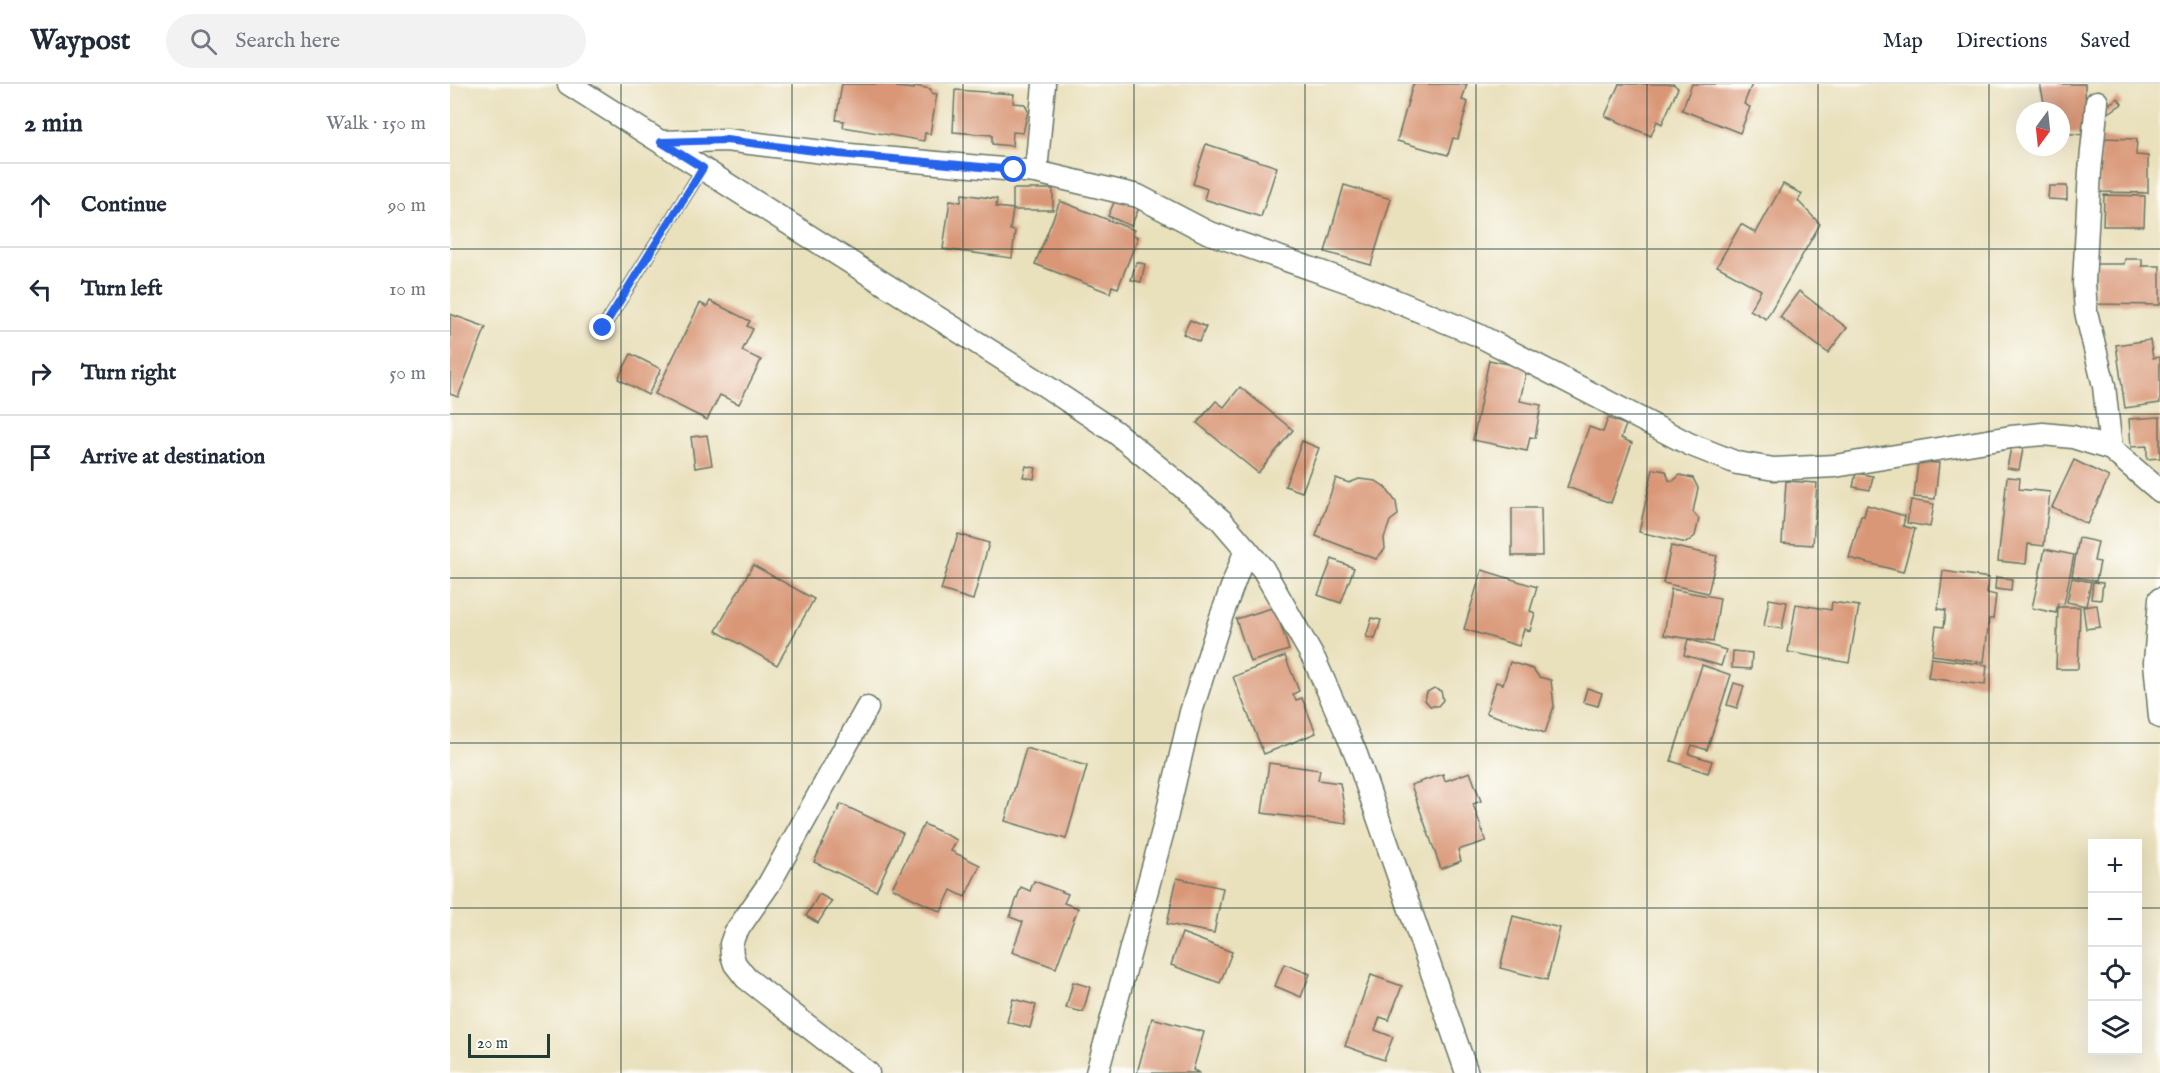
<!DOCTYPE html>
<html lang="en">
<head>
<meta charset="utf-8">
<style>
  body { margin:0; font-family:"IM FELL English",serif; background:#f2f2f3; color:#1f2937 }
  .controls { position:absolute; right:18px; bottom:18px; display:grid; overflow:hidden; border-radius:0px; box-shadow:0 6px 24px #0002 }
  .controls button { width:54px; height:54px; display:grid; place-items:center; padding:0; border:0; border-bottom:2px solid #e0e1e3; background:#fff; color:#1f2937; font:30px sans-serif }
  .compass { position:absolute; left:1566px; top:18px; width:54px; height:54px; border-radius:50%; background:#fff; box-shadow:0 6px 24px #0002; rotate:195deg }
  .scale { position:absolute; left:18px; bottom:15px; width:82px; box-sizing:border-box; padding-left:6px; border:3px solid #1f3d34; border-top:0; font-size:16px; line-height:21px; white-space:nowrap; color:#1f3d34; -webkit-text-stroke:4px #fdfcf7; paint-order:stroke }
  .stop { position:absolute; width:18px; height:18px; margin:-14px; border:4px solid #2563eb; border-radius:50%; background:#fff }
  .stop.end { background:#2563eb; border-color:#fff; box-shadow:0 2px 6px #0008 }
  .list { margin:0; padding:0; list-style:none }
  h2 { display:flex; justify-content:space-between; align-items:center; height:78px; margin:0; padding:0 24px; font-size:26px }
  h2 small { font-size:20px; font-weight:400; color:#747a83 }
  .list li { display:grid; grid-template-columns:39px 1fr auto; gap:18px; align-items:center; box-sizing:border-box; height:84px; padding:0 24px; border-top:2px solid #e0e1e3 }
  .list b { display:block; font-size:22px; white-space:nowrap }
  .list em { font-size:20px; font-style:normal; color:#747a83 }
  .icon { flex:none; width:33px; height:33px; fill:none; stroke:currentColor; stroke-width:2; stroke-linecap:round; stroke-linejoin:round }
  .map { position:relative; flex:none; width:1710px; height:989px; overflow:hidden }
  header { display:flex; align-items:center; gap:36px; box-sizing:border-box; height:84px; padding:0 30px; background:#fff; border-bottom:2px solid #e0e1e3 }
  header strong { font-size:28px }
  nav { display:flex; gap:33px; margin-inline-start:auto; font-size:21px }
  .search { width:420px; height:54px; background:#f2f2f3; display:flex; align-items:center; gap:15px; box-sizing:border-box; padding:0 21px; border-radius:33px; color:#747a83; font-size:22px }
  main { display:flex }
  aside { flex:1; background:#fff }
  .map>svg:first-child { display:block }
  .building { fill:#d99777 }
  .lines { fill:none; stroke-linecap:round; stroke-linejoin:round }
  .lane-casing { stroke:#667664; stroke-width:14 }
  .street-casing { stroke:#667664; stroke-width:25 }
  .lane { stroke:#fff; stroke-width:12 }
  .street { stroke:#fff; stroke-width:22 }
  .route { stroke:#2563eb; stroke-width:8 }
  .grid { fill:none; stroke:#1f3d34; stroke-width:1.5; stroke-opacity:0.55 }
</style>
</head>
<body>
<header>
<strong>Waypost</strong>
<div class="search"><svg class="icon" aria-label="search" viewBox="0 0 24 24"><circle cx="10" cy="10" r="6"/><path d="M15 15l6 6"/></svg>Search here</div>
<nav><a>Map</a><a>Directions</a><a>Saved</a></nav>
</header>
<main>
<aside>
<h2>2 min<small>Walk · 150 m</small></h2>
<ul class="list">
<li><svg class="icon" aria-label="ahead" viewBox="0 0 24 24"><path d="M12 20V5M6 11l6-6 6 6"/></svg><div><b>Continue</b></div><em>90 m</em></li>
<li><svg class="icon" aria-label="left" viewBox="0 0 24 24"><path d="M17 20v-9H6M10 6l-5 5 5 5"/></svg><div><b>Turn left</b></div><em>10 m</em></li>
<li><svg class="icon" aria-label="right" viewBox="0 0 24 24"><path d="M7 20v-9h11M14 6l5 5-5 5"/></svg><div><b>Turn right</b></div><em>50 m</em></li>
<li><svg class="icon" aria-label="arrive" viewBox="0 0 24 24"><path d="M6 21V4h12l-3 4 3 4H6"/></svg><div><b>Arrive at destination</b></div></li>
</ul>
</aside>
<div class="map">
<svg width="1710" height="989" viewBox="0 0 1710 989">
  <rect width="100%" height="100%" fill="#fdfcf7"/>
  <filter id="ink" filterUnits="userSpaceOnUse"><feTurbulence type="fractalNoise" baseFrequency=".0167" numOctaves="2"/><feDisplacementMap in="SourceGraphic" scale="12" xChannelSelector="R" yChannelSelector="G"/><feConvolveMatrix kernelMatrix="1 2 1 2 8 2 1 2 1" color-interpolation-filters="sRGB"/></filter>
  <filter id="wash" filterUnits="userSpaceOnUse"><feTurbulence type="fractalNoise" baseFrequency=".008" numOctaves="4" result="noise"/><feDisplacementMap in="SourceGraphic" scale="24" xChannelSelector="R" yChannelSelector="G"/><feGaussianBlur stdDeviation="1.35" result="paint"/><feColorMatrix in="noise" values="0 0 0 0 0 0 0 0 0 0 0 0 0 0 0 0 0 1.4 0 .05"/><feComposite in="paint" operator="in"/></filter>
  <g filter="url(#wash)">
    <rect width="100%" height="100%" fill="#e9e0bc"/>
    <g id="blocks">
      <g class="building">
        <path d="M392 0H448L447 3 464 5 465 2 481 5V9L487 10 480 50 475 49 474 57 393 43 394 37 386 36Z"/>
        <path d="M963 0H1017L1012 16 1018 18 1008 55 1003 54 998 71 947 57Z"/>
        <path d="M1169 0H1223L1228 4 1212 40 1207 37 1201 52 1155 32Z"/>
        <path d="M1242 0H1302L1294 20 1300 23 1290 49 1232 26Z"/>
        <path d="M1590 0H1635L1636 51 1611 49V27H1596Z"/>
        <path d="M505 6 564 10 563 19 575 20 578 27 573 49 563 48 562 62 542 60V51L503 48Z"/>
        <path d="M1668 14 1672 20 1657 30 1653 24Z"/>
        <path d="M1650 54 1687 55 1686 71 1698 72V109L1649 108Z"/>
        <path d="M756 60 827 83 811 133 754 115 757 105 743 100Z"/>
        <path d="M1333 100 1352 110 1348 117 1370 140 1316 235 1300 226 1311 206 1267 182 1291 140 1306 149Z"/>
        <path d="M894 101 941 115 921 181 875 168Z"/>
        <path d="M1599 102H1617V116L1598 115Z"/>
        <rect x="563" y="105" width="40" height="21"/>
        <path d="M512 110 547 115 546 123 563 125 560 146 565 147 562 174 493 165 500 116 511 118Z"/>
        <path d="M1654 111 1695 112 1694 142H1653Z"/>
        <path d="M666 114 689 124 681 142 658 132Z"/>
        <path d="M610 117 684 146 683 151 688 153 668 204 662 202 660 209 585 180Z"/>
        <path d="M1675 175H1692V182H1710V221L1645 220 1646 180H1674Z"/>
        <path d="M686 178 695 180 691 198 681 196Z"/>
        <path d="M1349 207 1397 244 1378 269 1330 233Z"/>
        <path d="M260 217 300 237 297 242 303 245 292 267 311 276 289 320 270 311 257 336 205 310 250 219 257 223Z"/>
        <path d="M0 230 36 243 8 313 0 310Z"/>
        <path d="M740 236 756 243 749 258 733 250Z"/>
        <path d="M1700 256 1703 274 1710 273V319L1675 324 1666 261Z"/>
        <path d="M181 270 211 285 198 311 168 295Z"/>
        <path d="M1039 276 1077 284 1070 317 1091 321 1085 354 1080 353 1077 367 1023 356Z"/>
        <path d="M790 303 843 346 808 389 747 339 766 317 774 323Z"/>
        <path d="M1710 333V374L1697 375V362L1681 363 1679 335Z"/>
        <path d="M1158 334 1176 341 1171 354 1182 359 1161 419 1117 403 1139 343 1153 348Z"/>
        <path d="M257 351 262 381 245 384 241 353Z"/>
        <path d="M852 357 869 364 852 408 835 402Z"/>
        <path d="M1561 363 1573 365 1569 386 1557 384Z"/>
        <path d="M1624 376 1659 393 1637 440 1602 423Z"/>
        <path d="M1468 378 1489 379 1485 415 1464 413Z"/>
        <path d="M576 382 586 384 584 395 573 393Z"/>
        <path d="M1203 385 1216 387 1219 396 1223 397 1230 391 1243 394 1248 404 1243 428 1249 435 1245 452 1236 459 1189 448Z"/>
        <path d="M1406 389 1423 392 1420 406 1403 403Z"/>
        <path d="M1557 393 1570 394 1569 405 1600 408 1594 462 1578 460 1576 480 1548 477Z"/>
        <path d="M886 394 899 399 909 395 926 397 935 403 946 418 948 431 940 437 934 454 935 465 926 475 866 452Z"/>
        <path d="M1336 397 1367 399 1363 461 1332 459Z"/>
        <path d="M1461 416 1484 420 1480 443 1457 439Z"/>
        <path d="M1417 421 1455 432 1453 442 1465 445 1453 488 1399 474 1411 432H1414Z"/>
        <path d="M1062 424H1091L1092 472H1062Z"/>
        <path d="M508 450 539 459 523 516 491 506Z"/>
        <path d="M1629 454 1648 458 1644 477 1650 478 1646 497 1622 492Z"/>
        <path d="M1221 462 1267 472 1258 509 1213 499Z"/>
        <path d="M1595 465 1624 471 1614 520 1608 519 1606 529 1582 524Z"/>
        <path d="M882 475 904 484 891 519 868 511Z"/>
        <path d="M303 481 364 515 327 581 266 547Z"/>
        <path d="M1032 486 1087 503 1080 527 1085 529 1080 547 1074 545 1069 562 1014 545Z"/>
        <path d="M1493 487 1539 494 1537 509 1546 511 1543 535H1539L1534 578 1482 571 1486 542 1494 543 1496 526 1488 525Z"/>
        <path d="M1546 493 1562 495 1561 507 1545 505Z"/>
        <path d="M1622 494 1641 498 1636 522 1617 518Z"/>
        <path d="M1643 498 1653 499 1651 516 1641 515Z"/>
        <path d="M1221 505 1270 514 1263 558 1214 551Z"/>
        <path d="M1319 515 1337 518 1332 545 1314 542Z"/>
        <path d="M1382 518 1409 522 1399 579 1338 568 1346 520 1381 526Z"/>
        <path d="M1647 521 1650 543 1636 545 1633 523Z"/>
        <path d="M825 523 839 566 800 578 786 535Z"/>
        <path d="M1608 523H1630L1628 585H1606Z"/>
        <path d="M922 534 931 536 925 555 916 553Z"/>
        <path d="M1238 555 1276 566 1271 582 1234 571Z"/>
        <path d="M1283 567 1302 569 1301 585 1282 584Z"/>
        <path d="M835 572 849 607 843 610 846 616 852 614 866 649 814 670 783 593Z"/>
        <path d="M1481 574 1537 581 1535 601 1478 594Z"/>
        <path d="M1060 578 1083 585 1089 593 1101 596 1104 622 1095 649 1036 629 1046 598 1053 600Z"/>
        <path d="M1252 581 1281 591 1257 666 1242 661 1239 670 1262 677 1258 689 1221 677Z"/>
        <path d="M1284 599 1294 602 1287 624 1277 621Z"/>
        <path d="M984 604 991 607 993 616 988 622H980L975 616 977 608Z"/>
        <path d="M1137 604 1152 609 1148 622 1133 618Z"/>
        <path d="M576 664 637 682 616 755 555 737Z"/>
        <path d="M819 679 870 686 868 696 890 699 897 740 812 729Z"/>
        <path d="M1020 688 1031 717 1023 720 1036 757 1008 766 1011 777 991 785 961 701 993 690 995 697Z"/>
        <path d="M391 720 453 749 426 807 364 778Z"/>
        <path d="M474 740 507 756 501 767 530 781 515 813 501 806 491 828 442 804Z"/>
        <path d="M727 794 773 804 764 849 717 840Z"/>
        <path d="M584 797 618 810 614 819 628 824 606 884 562 868 573 838 560 833 571 803 580 807Z"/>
        <path d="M369 810 382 817 368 839 356 832Z"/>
        <path d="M1063 832 1110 844 1097 896 1050 884Z"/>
        <path d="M732 849 782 868 770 899 721 881Z"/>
        <path d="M834 880 860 890 851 913 825 902Z"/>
        <path d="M921 891 952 902 939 936 930 933 925 946 943 953 934 976 895 962Z"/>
        <path d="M623 898 640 903 633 928 616 924Z"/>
        <path d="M563 915 586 921 580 944 557 938Z"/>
        <path d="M702 934 754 948 743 986 750 989H687Z"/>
      </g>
    </g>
  </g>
  <g filter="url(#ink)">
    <use href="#blocks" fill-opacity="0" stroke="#667664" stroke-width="1.5"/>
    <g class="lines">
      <g class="lane-casing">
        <path id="lane" d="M153 244 253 84"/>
      </g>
      <g class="street-casing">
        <g id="street">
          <path d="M119 0 594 301 665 348 729 400 771 436 813 485 865 577 906 670 1017 989"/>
          <path d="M1647 18 1640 87 1634 199 1636 228 1654 302 1661 365"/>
          <path d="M211 58 276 56 389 70 586 88 688 112 757 148 902 199 1028 251 1239 360 1287 379 1324 385 1385 382 1561 353 1593 350 1623 353 1661 365 1710 407"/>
          <path d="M586 88 594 0"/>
          <path d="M1710 515 1705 578 1710 633"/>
          <path d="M417 624 319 800 285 849 281 860 282 871 285 880 296 894 418 989"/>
          <path d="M647 989 714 743 741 628 770 536 796 465"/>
        </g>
      </g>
      <use href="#lane" class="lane"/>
      <use href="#street" class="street"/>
    </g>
  </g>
  <g class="lines" filter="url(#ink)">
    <path class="route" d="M153 244 253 84 211 58 276 56 389 70 564 86"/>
  </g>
  <path class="grid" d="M171 0V989M342 0V989M513 0V989M684 0V989M855 0V989M1026 0V989M1197 0V989M1368 0V989M1539 0V989M0 165H1710M0 330H1710M0 494H1710M0 659H1710M0 824H1642M1688 824H1710"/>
</svg>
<div class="controls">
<button>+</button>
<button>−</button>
<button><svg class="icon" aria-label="locate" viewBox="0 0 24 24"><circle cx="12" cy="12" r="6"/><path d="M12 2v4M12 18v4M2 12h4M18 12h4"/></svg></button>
<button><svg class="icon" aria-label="layers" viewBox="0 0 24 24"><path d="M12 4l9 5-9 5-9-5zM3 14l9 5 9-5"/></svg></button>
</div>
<svg class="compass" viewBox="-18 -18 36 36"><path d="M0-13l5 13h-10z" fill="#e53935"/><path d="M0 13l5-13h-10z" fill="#747a83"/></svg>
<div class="scale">20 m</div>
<div class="stop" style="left:564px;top:86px"></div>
<div class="stop end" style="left:153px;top:244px"></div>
</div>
</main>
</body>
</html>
